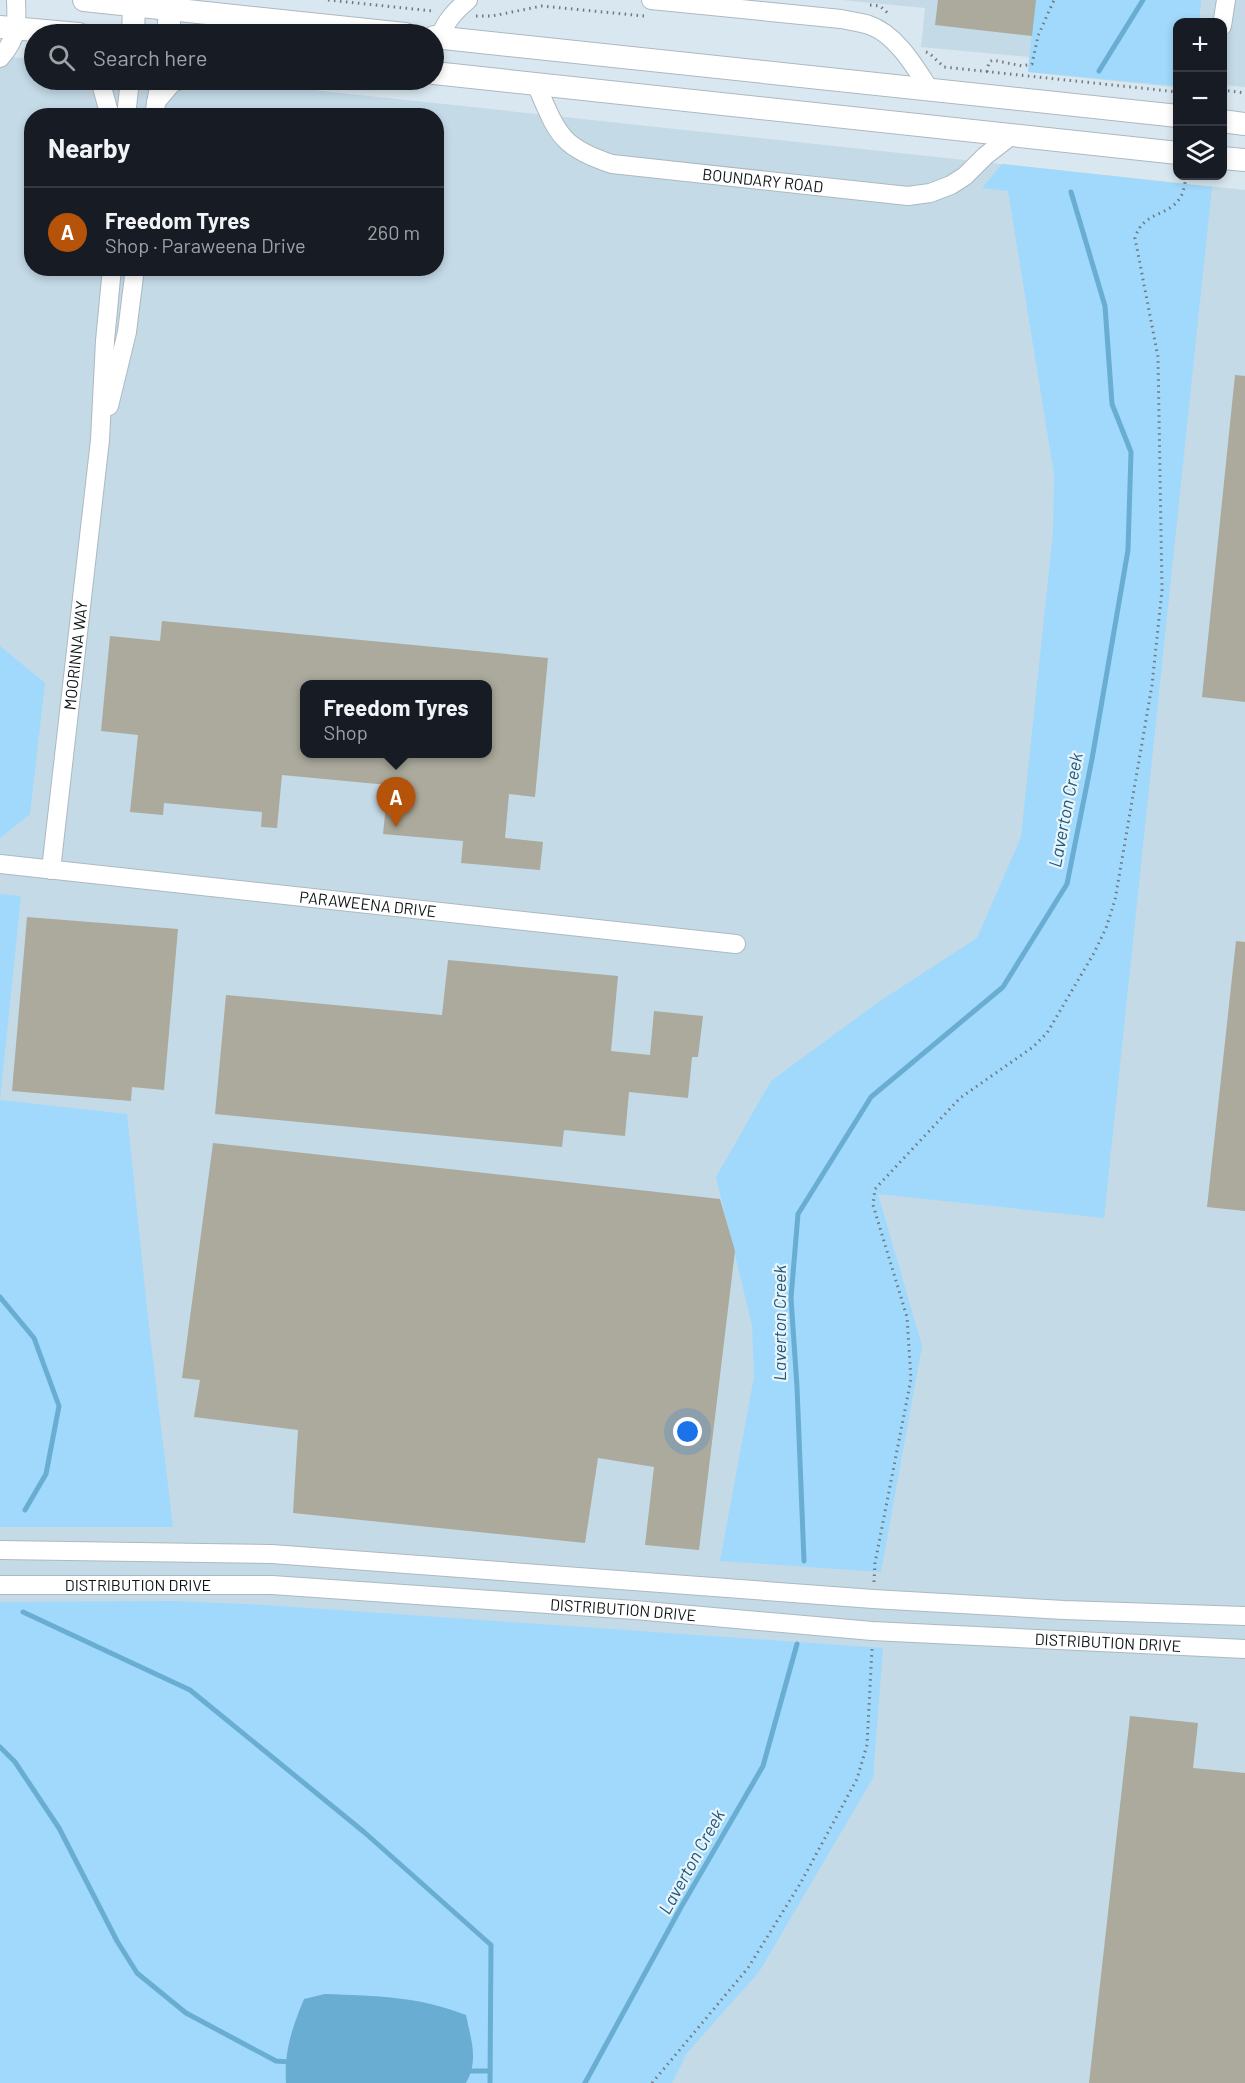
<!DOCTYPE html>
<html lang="en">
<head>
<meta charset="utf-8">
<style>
  body { margin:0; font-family:Barlow,sans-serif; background:#20242c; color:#f1f3f6 }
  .controls { position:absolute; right:18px; top:18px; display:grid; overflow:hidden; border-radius:12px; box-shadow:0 3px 9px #0003 }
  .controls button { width:54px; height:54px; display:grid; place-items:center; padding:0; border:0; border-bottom:2px solid #363941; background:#171b24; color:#f1f3f6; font:30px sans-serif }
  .you { position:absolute; left:688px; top:1432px; width:21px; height:21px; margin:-15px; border:4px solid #fff; border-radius:50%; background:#1a73e8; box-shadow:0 0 0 9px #1a73e833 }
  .badge { display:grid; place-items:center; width:39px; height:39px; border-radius:50%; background:#b45309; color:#fff; font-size:20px; font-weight:700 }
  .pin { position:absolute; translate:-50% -50px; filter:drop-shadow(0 2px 3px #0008) }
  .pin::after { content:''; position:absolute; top:32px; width:21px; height:18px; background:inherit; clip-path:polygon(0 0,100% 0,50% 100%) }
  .popup { position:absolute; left:300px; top:680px; width:192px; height:78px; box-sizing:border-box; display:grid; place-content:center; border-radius:12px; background:#171b24; filter:drop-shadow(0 2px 4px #0005); font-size:20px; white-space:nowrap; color:#9ea1a6 }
  .popup b { font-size:22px; color:#f1f3f6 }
  .popup::after { content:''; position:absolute; left:50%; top:100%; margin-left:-12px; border:12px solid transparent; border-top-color:#171b24 }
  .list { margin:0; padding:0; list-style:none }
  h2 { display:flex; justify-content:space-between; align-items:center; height:78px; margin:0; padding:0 24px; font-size:26px }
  h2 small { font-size:20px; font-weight:400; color:#9ea1a6 }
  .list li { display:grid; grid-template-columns:39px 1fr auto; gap:18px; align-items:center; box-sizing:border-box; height:90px; padding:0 24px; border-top:2px solid #363941 }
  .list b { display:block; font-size:22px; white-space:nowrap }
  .list p { margin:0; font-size:20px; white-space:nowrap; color:#9ea1a6 }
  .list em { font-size:20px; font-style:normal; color:#9ea1a6 }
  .icon { flex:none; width:33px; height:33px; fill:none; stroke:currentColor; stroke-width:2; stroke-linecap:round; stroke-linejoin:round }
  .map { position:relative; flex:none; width:1245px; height:2083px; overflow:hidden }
  .search { position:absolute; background:#171b24; box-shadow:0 3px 9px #0003; left:24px; top:24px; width:420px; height:66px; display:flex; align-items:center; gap:15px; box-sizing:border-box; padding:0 21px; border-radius:33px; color:#9ea1a6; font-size:22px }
  .panel { position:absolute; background:#171b24; box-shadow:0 3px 9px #0003; left:24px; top:108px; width:420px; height:168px; border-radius:24px }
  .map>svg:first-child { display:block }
  .built { fill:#c4dae7; fill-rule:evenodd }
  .green { fill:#a0d9fb }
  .water { fill:#6aadd3 }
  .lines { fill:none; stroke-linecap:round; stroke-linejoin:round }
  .stream { stroke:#6aadd3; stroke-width:5 }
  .building { fill:#abaa9d; fill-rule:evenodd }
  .minor-casing { stroke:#acb9c1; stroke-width:20 }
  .major-casing { stroke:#acb9c1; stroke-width:24 }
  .path { stroke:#6f797f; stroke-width:3; stroke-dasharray:1.5 4.5; stroke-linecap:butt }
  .minor { stroke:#fff; stroke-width:18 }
  .major { stroke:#fff; stroke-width:22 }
  .labels { text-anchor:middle; stroke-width:4.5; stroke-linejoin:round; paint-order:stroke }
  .street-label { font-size:16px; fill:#0f1417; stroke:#e6f4fd }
  .water-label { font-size:18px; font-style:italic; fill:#255874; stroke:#e6f4fd }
</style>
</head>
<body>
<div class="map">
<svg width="1245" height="2083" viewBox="0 0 1245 2083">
  <rect width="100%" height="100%" fill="#d9e7f0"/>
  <g class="built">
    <path d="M842 0H1245V87L1223 85 1222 22H1178L1177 86 1172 87 1028 72 1029 57 921 47 925 8Z"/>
    <path d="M0 56 34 59V80H220L1245 190V2083H0ZM32 116H436V268H32ZM304 684H488V754H304Z"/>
  </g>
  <g class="green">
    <path d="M1035 0H1201L1199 22H1178L1177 86 1028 72Z"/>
    <path d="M1002 164 1212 187 1104 1218 878 1194 922 1346 881 1572 720 1561 754 1377 752 1325 716 1177 771 1081 877 1003 977 938 1021 837 1053 532 1054 474 1008 191 982 188Z"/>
    <path d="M0 646 45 683 30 814 0 838Z"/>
    <path d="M0 894 21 896 0 1100 127 1114 148 1318 173 1527H0Z"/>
    <path d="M174 1601 266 1605 883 1648 873 1778 759 1972 687 2053 672 2083H0V1602Z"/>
  </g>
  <path class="water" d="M325 1994C377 1996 417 1996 466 2015 471 2040 479 2060 466 2083H286C284 2051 292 2028 304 1999Z"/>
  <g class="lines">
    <g class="stream">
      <path d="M1099 71 1143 0"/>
      <path d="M0 1297 34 1338 59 1406 46 1474 25 1510"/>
      <path d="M804 1561 797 1387 791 1298 798 1214 871 1097 1003 987 1067 884 1092 759 1128 550 1131 452 1112 404 1105 306 1071 192"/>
      <path d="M23 1612 190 1690 364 1832 491 1945 490 2083"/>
      <path d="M0 1747 15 1762 59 1828 117 1941 137 1973 186 2013 276 2061 290 2062"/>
      <path d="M467 2071H490"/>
      <path d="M585 2083 680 1909 763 1766 797 1644"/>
    </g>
  </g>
  <g class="building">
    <path d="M938 0H1036L1032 36 935 25Z"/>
    <path d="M1235 375 1245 376V702L1202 697Z"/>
    <path d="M162 621 548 658 535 797 509 794 505 838 543 842 540 870 461 863 463 841 383 834 388 785 282 775 277 828 261 827 262 812 164 803 163 815 130 812 138 735 101 731 110 636 160 641ZM304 684H488V753H304Z"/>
    <path d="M27 917 178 929 164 1090 132 1087 131 1101 12 1091Z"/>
    <path d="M1236 941 1245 942V1211L1207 1207Z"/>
    <path d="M448 960 618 976 611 1051 650 1055 654 1011 703 1016 698 1057H692L688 1098 629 1092 625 1136 564 1130 562 1147 215 1114 226 995 442 1015Z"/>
    <path d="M213 1143 720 1199 735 1251 699 1550 645 1545 654 1467 598 1458 585 1543 293 1513 298 1430 194 1417 200 1380 182 1378Z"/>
    <path d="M1130 1716 1198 1723 1193 1768 1245 1773V2083H1089Z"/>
  </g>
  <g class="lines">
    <g class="minor-casing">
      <g id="minor">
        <path d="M651 0 841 19C850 21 860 22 869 25 896 34 915 67 930 90"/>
        <path d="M1222 26 1226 0"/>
        <path d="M439 38C446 21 454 12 468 0"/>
        <path d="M0 58C18 38 17 25 16 0"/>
        <path d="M100 80 110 116"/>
        <path id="s1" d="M536 84C557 132 559 147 612 164L908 196 930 193 951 185 965 176 985 156 1012 135"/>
        <path d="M156 102 172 83 181 80"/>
        <path d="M126 116 130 80"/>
        <path d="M154 116 160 80"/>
        <path d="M109 406 127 332 135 268"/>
        <path id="s2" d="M0 864 736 944"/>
        <path id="s3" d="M51 870 100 440 105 341 112 268"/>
        <path d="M0 1550 272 1554 873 1599 1064 1610 1245 1616"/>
        <path id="s4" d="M0 1585H272L635 1610 872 1631 1245 1649"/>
      </g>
    </g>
    <g class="major-casing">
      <g id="major">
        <path d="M84 0 405 34"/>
        <path d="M0 27 79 34"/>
        <path d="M133 34 134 6"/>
        <path d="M168 34 170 10"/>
        <path d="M434 37 1178 116"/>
        <path d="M434 73 1178 153"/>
        <path d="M1222 121 1245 124"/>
        <path d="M1222 158 1245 160"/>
      </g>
    </g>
    <g class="path">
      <path d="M328 0 433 11"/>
      <path d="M870 5 880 6 890 15"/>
      <path d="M476 16H492L542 6 644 16"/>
      <path d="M926 52 929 53 944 67 1178 92"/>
      <path d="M987 72 989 62 993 60 1022 66 1032 64 1038 36 1054 0"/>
      <path d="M1222 90 1245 93"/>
      <path d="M874 1582 875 1563 911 1379 907 1317 873 1205 875 1189 960 1098 1033 1047 1047 1033 1094 953 1106 928 1115 900 1152 685 1162 590 1158 357 1135 238C1143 211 1168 217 1180 198 1184 192 1185 183 1186 176"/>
      <path d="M652 2083 748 1968 800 1884 857 1779 867 1745 872 1649"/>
    </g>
    <use href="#minor" class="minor"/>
    <use href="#major" class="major"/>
  </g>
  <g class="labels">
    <g class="street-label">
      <text dy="6" stroke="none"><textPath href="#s1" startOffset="268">BOUNDARY ROAD</textPath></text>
      <text dy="6" stroke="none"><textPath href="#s3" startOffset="216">MOORINNA WAY</textPath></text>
      <text dy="6" stroke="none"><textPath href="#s2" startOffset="370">PARAWEENA DRIVE</textPath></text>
      <text dy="6" stroke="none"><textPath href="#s4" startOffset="138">DISTRIBUTION DRIVE</textPath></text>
      <text dy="6" stroke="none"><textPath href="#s4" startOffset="624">DISTRIBUTION DRIVE</textPath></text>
      <text dy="6" stroke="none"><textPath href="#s4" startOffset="1110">DISTRIBUTION DRIVE</textPath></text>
    </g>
    <g class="water-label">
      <text transform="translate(1066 810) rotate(-79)" y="6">Laverton Creek</text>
      <text transform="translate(780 1323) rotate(-90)" y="6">Laverton Creek</text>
      <text transform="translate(692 1862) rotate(-61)" y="6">Laverton Creek</text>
    </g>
  </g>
</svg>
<div class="controls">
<button>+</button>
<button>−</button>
<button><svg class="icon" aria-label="layers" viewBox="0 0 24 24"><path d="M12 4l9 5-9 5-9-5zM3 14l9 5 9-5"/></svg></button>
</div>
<div class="you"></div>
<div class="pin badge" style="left:396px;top:827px">A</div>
<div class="popup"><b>Freedom Tyres</b>Shop</div>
<div class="search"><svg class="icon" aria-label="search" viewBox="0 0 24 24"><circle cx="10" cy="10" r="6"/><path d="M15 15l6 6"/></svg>Search here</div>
<section class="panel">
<h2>Nearby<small></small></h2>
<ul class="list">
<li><span class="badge">A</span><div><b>Freedom Tyres</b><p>Shop · Paraweena Drive</p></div><em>260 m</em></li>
</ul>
</section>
</div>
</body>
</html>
